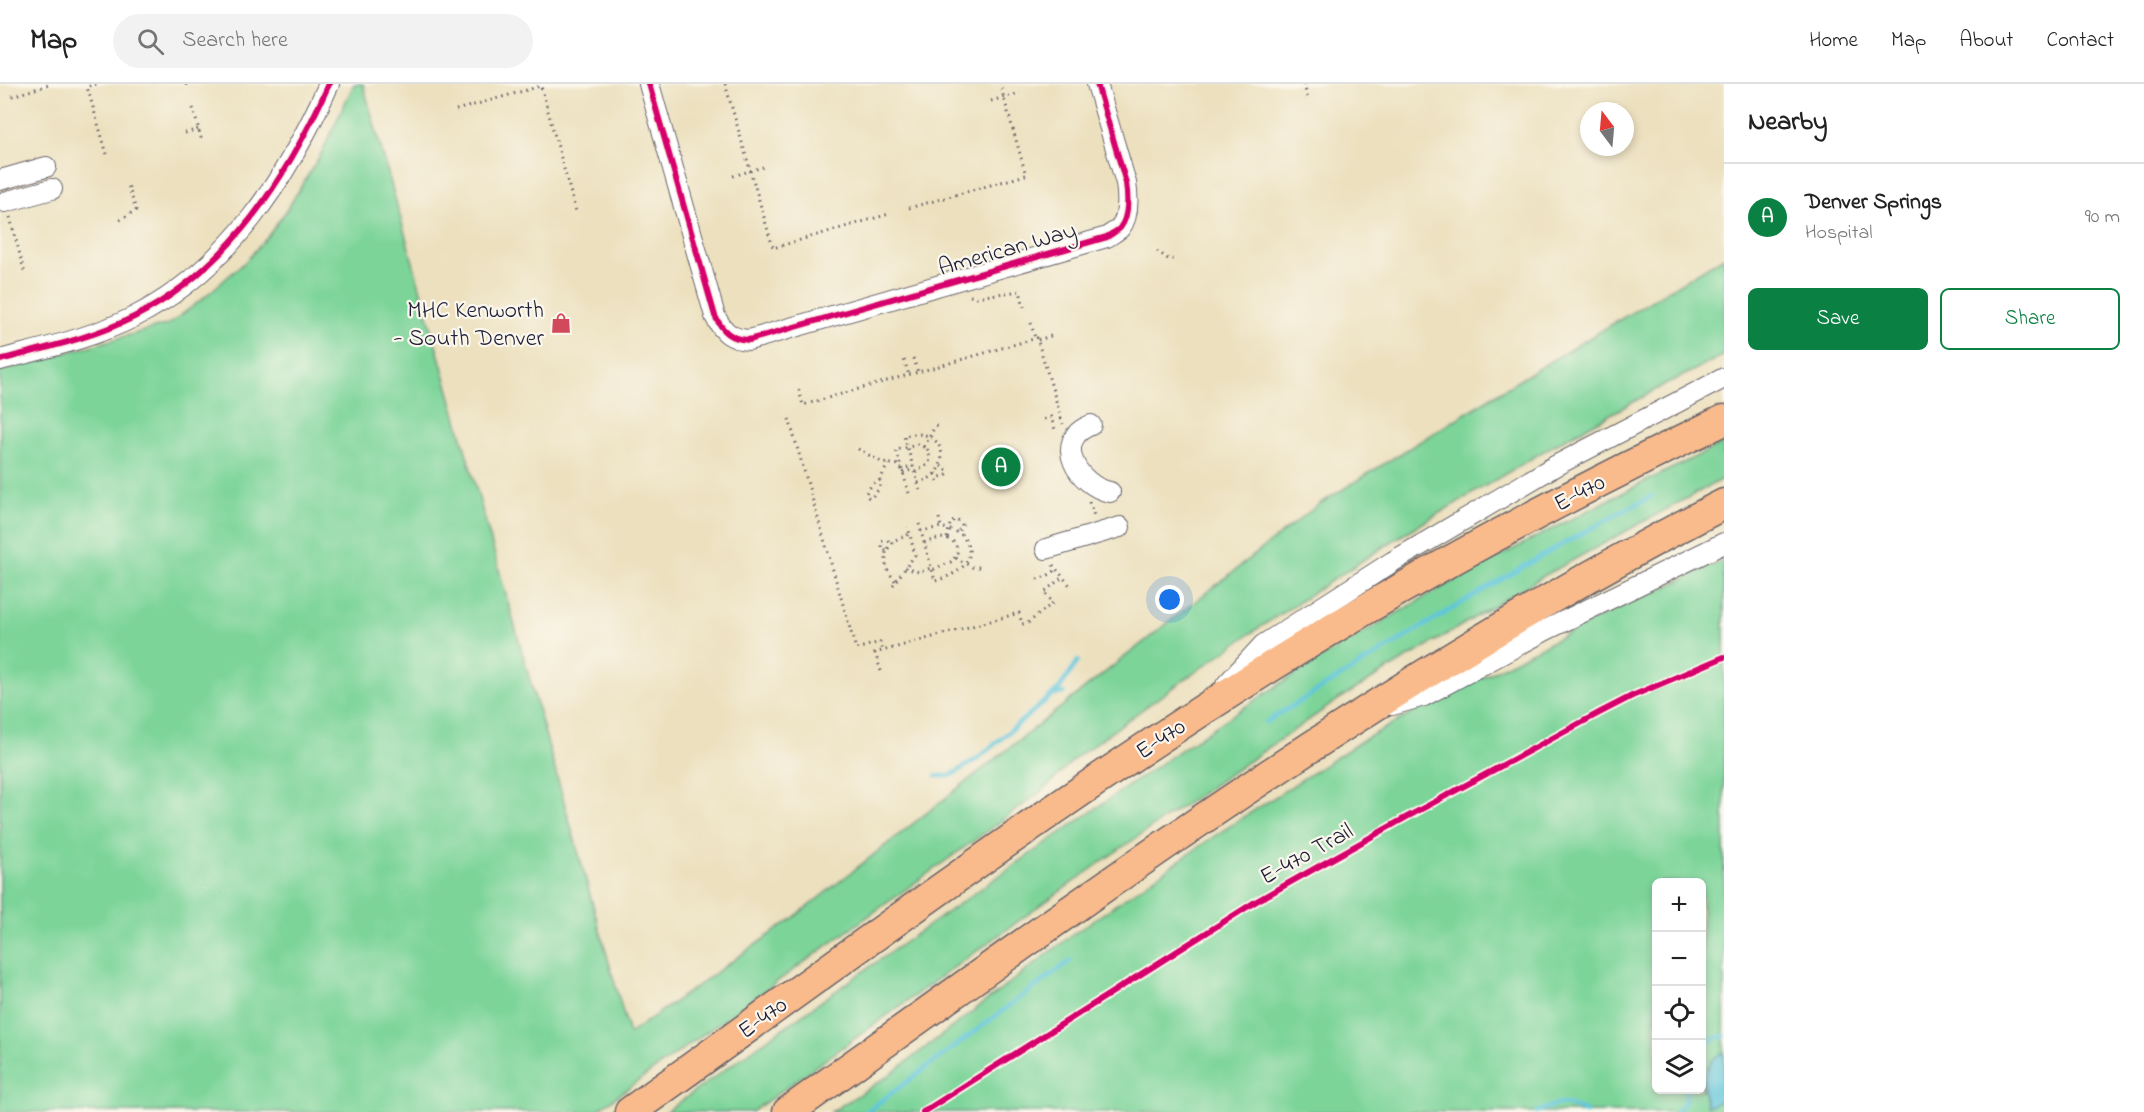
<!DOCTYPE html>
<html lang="en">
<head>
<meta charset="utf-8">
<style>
  body { margin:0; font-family:"Indie Flower",sans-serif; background:#f2f2f2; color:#222 }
  .controls { position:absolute; right:18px; bottom:18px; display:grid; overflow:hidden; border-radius:9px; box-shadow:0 3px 9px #0003 }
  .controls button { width:54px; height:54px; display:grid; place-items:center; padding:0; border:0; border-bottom:2px solid #e0e0e0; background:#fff; color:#222; font:30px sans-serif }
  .compass { position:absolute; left:1580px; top:18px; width:54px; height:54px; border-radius:50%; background:#fff; box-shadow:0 3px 9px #0003; rotate:344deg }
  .you { position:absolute; left:1170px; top:516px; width:21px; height:21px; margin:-15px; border:4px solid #fff; border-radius:50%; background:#1a73e8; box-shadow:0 0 0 9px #1a73e833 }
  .badge { display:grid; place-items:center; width:39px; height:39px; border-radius:50%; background:#0b8043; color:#fff; font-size:20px; font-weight:700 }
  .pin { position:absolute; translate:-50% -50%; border:3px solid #fff; box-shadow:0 2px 6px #0006 }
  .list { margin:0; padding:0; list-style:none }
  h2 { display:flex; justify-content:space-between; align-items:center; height:78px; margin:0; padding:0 24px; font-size:26px }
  h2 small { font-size:20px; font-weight:400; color:#767676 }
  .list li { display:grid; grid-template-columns:39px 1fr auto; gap:18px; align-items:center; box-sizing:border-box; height:108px; padding:0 24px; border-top:2px solid #e0e0e0 }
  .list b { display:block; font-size:22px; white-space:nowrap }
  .list p { margin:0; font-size:20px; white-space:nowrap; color:#767676 }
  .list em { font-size:20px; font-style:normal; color:#767676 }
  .actions { display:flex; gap:12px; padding:18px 24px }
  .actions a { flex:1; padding:14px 0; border:2px solid #0b8043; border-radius:9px; text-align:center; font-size:21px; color:#0b8043 }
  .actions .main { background:#0b8043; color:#fff }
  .icon { flex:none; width:33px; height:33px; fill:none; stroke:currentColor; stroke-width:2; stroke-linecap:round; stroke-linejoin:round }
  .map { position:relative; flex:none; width:1724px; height:1028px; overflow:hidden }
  header { display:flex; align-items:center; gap:36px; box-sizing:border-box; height:84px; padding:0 30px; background:#fff; border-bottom:2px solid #e0e0e0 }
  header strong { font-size:28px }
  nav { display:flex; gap:33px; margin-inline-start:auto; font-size:21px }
  .search { width:420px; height:54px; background:#f2f2f2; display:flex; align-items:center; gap:15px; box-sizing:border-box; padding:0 21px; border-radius:33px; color:#767676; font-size:22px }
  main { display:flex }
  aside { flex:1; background:#fff }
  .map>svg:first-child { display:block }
  .green { fill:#7cd499; stroke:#4f7b6a; stroke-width:1.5; fill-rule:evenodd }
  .water { fill:#5ec6db; stroke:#40748b; stroke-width:1.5 }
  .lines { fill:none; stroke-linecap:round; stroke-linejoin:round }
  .stream { stroke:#5ec6db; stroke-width:4.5 }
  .minor-casing { stroke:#696469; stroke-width:22 }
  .highway-casing { stroke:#696469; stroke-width:33 }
  .path { stroke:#696469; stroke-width:3; stroke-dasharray:1.5 4.5; stroke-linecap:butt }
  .minor { stroke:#fff; stroke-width:20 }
  .highway { stroke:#fabb8c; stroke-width:30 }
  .cycleway-casing { stroke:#fbf7ec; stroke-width:10 }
  .cycleway { stroke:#d6006c; stroke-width:6 }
  .labels { text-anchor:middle; stroke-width:4.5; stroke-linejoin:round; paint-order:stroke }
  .street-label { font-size:24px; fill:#22223b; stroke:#fbf7ec }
  .poi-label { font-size:24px; fill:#22223b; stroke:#fbf7ec; text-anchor:end }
</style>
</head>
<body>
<header>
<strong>Map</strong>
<div class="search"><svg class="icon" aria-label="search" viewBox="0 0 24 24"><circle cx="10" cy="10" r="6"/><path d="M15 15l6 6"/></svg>Search here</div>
<nav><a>Home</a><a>Map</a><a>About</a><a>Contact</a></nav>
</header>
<main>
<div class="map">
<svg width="1724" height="1028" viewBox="0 0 1724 1028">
  <rect width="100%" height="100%" fill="#fbf7ec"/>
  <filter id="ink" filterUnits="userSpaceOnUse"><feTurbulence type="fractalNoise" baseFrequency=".0167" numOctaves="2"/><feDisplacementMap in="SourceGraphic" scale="12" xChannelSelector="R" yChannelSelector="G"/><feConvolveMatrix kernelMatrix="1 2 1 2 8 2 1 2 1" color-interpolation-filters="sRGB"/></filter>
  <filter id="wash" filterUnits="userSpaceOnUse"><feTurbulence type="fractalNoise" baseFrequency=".008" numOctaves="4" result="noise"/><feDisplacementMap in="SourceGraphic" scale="24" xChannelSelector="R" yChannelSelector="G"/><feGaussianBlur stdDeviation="1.35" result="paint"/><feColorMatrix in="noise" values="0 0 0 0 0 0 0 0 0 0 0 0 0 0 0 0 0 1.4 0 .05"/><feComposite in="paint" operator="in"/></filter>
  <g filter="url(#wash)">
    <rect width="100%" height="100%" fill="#ece0be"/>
    <g class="green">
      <path d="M354 0H363L629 950 792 835 1319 420 1521 295 1724 173V271L1657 305 1554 361 1394 456 1251 549 1154 617 1074 675 1047 703 997 740 595 1028H0V287L169 240 201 216 245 178 268 152 288 124 321 70Z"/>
      <path d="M1724 359V394L1540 494 1341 614 1111 771 752 1028H666C782 944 899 862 1016 780 1109 715 1202 650 1297 589 1434 503 1578 430 1724 359Z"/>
      <path d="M1724 476V1028H831L887 993 1075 849 1213 753 1360 658 1418 626 1590 538ZM1656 798H1702V1006H1656Z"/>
    </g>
    <path class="water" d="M1724 969V1015L1713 1021 1707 1022C1700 1003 1703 977 1724 969Z"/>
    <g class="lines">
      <g class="stream">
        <path d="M1054 610 1064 609"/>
        <path d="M1266 638C1394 561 1520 480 1652 412"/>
        <path d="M936 692H950L977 675 1059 605 1078 577"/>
        <path d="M1702 963 1715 954 1724 952"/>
        <path d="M866 1028 1070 877"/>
        <path d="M1537 1028C1558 1018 1565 1017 1586 1028"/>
        <path d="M1675 1028 1684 1020 1687 1006"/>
      </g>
    </g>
  </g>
  <g filter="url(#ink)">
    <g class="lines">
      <g class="minor-casing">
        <g id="minor">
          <path d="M649 0 715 232C723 248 731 255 749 256L1107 153C1111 150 1117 147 1120 144 1129 133 1128 112 1126 99L1097 0"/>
          <path d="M0 96 46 83"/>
          <path d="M5 118 52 105"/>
          <path d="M0 276C45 264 92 254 134 233 229 185 287 94 329 0"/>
          <path d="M1091 341C1051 356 1078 402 1110 408"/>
          <path d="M1046 465 1120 443"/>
          <path d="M1226 601 1263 561 1392 478 1555 382 1724 294"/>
          <path d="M1392 621 1424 612 1546 546 1724 459"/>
        </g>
      </g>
      <g class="highway-casing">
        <g id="highway">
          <path d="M630 1028C840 878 1048 722 1267 585 1414 493 1567 411 1724 336"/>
          <path d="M788 1028C1091 811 1392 590 1724 420"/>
        </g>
      </g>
      <g class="path">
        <path d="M96 0 87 3 107 70"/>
        <path d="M186 0 187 2"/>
        <path d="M725 0 773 164 889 130"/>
        <path d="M1304 0 1308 16"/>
        <path d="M12 12 52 0"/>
        <path d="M991 17 1020 9"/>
        <path d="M193 24 201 54"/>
        <path d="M456 26 541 2 576 128"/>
        <path d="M185 49 199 45"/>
        <path d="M733 92 763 83"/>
        <path d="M909 124 1026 91 1000 0"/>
        <path d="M10 133 25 190"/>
        <path d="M120 136 136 126 128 101"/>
        <path d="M1157 167 1168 175H1173"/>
        <path d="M970 212 976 213 1020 207 1024 223"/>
        <path d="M1031 239 1035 254"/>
        <path d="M1038 256 1054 251"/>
        <path d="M913 274 918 288"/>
        <path d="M904 276 909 291"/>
        <path d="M799 306 803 321 1037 254 1063 340"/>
        <path d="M789 335 856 565 880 558 883 567"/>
        <path d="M1044 335 1051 333 1056 349"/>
        <path d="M924 363 934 344 939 340"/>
        <path d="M858 365 883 379 900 381"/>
        <path d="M901 385 913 382"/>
        <path d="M903 389 914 385"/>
        <path d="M936 389 940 393 947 391V386L941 382"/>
        <path d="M935 390 939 401"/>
        <path d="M880 396 873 399 866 409 868 413 871 414 880 404V396L888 380"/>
        <path d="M918 399C932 395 941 387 942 371 939 351 921 347 904 352L920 406"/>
        <path d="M909 409 896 366 917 361 927 364 930 374 929 380 915 388"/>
        <path d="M1089 418 1095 434"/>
        <path d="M939 434 941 443"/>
        <path d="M919 440 935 497C959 490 983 475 960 449L941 443 921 447"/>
        <path d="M947 454 950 440 955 435 960 437 962 441 958 448"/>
        <path d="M924 459C936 455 946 450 956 460L957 469 953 477 932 486"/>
        <path d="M886 467 882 464V457L887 456 892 459"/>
        <path d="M956 474 972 483H980"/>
        <path d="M1053 481 1072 504"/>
        <path d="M905 484 919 488 931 484"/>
        <path d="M1037 495 1047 492 1056 486"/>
        <path d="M895 497 886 484V467L895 456 910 450"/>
        <path d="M893 501 915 471 908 443"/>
        <path d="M881 587 875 569 1019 529 1022 540 1028 539 1053 519 1044 508 1063 493"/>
      </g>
      <use href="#minor" class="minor"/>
      <use href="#highway" class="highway"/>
      <g class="cycleway-casing">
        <g id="cycleway">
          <path d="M649 0 715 232C723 248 731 255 749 256L1107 153C1111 150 1117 147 1120 144 1129 133 1128 112 1126 99L1097 0"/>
          <path d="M0 276C45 264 92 254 134 233 229 185 287 94 329 0"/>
          <path d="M923 1028 1255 818 1405 734 1599 629 1632 612 1724 573"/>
        </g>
      </g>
      <use href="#cycleway" class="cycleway"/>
    </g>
  </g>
  <defs>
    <g id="shop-bare" transform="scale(1.62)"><path d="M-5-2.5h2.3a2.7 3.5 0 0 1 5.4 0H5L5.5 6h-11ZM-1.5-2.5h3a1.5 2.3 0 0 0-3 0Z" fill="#d1495b" stroke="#fbf7ec" stroke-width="2.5" paint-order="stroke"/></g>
  </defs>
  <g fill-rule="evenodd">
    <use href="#shop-bare" x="561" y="239"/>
  </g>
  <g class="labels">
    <g class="street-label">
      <text transform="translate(1007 164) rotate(-16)" y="8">American Way</text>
      <text transform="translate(1579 408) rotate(-28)" y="8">E-470</text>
      <text transform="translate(1160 654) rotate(-34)" y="8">E-470</text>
      <text transform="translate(1306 769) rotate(-29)" y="8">E-470 Trail</text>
      <text transform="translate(762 933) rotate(-36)" y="8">E-470</text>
    </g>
    <g class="poi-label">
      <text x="544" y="233">MHC Kenworth<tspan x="544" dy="28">- South Denver</tspan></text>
    </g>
  </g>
</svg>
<div class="controls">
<button>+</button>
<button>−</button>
<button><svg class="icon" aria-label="locate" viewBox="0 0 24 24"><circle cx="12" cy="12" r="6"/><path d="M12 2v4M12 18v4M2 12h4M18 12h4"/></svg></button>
<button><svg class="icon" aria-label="layers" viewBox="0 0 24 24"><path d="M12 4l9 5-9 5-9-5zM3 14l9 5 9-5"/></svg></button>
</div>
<svg class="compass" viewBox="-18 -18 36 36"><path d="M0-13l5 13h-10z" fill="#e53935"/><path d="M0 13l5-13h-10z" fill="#767676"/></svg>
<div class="you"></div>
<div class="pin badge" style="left:1001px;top:383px">A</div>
</div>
<aside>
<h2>Nearby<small></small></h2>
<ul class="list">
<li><span class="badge">A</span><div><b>Denver Springs</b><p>Hospital</p></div><em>90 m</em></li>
</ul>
<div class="actions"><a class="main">Save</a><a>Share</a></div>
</aside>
</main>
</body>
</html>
